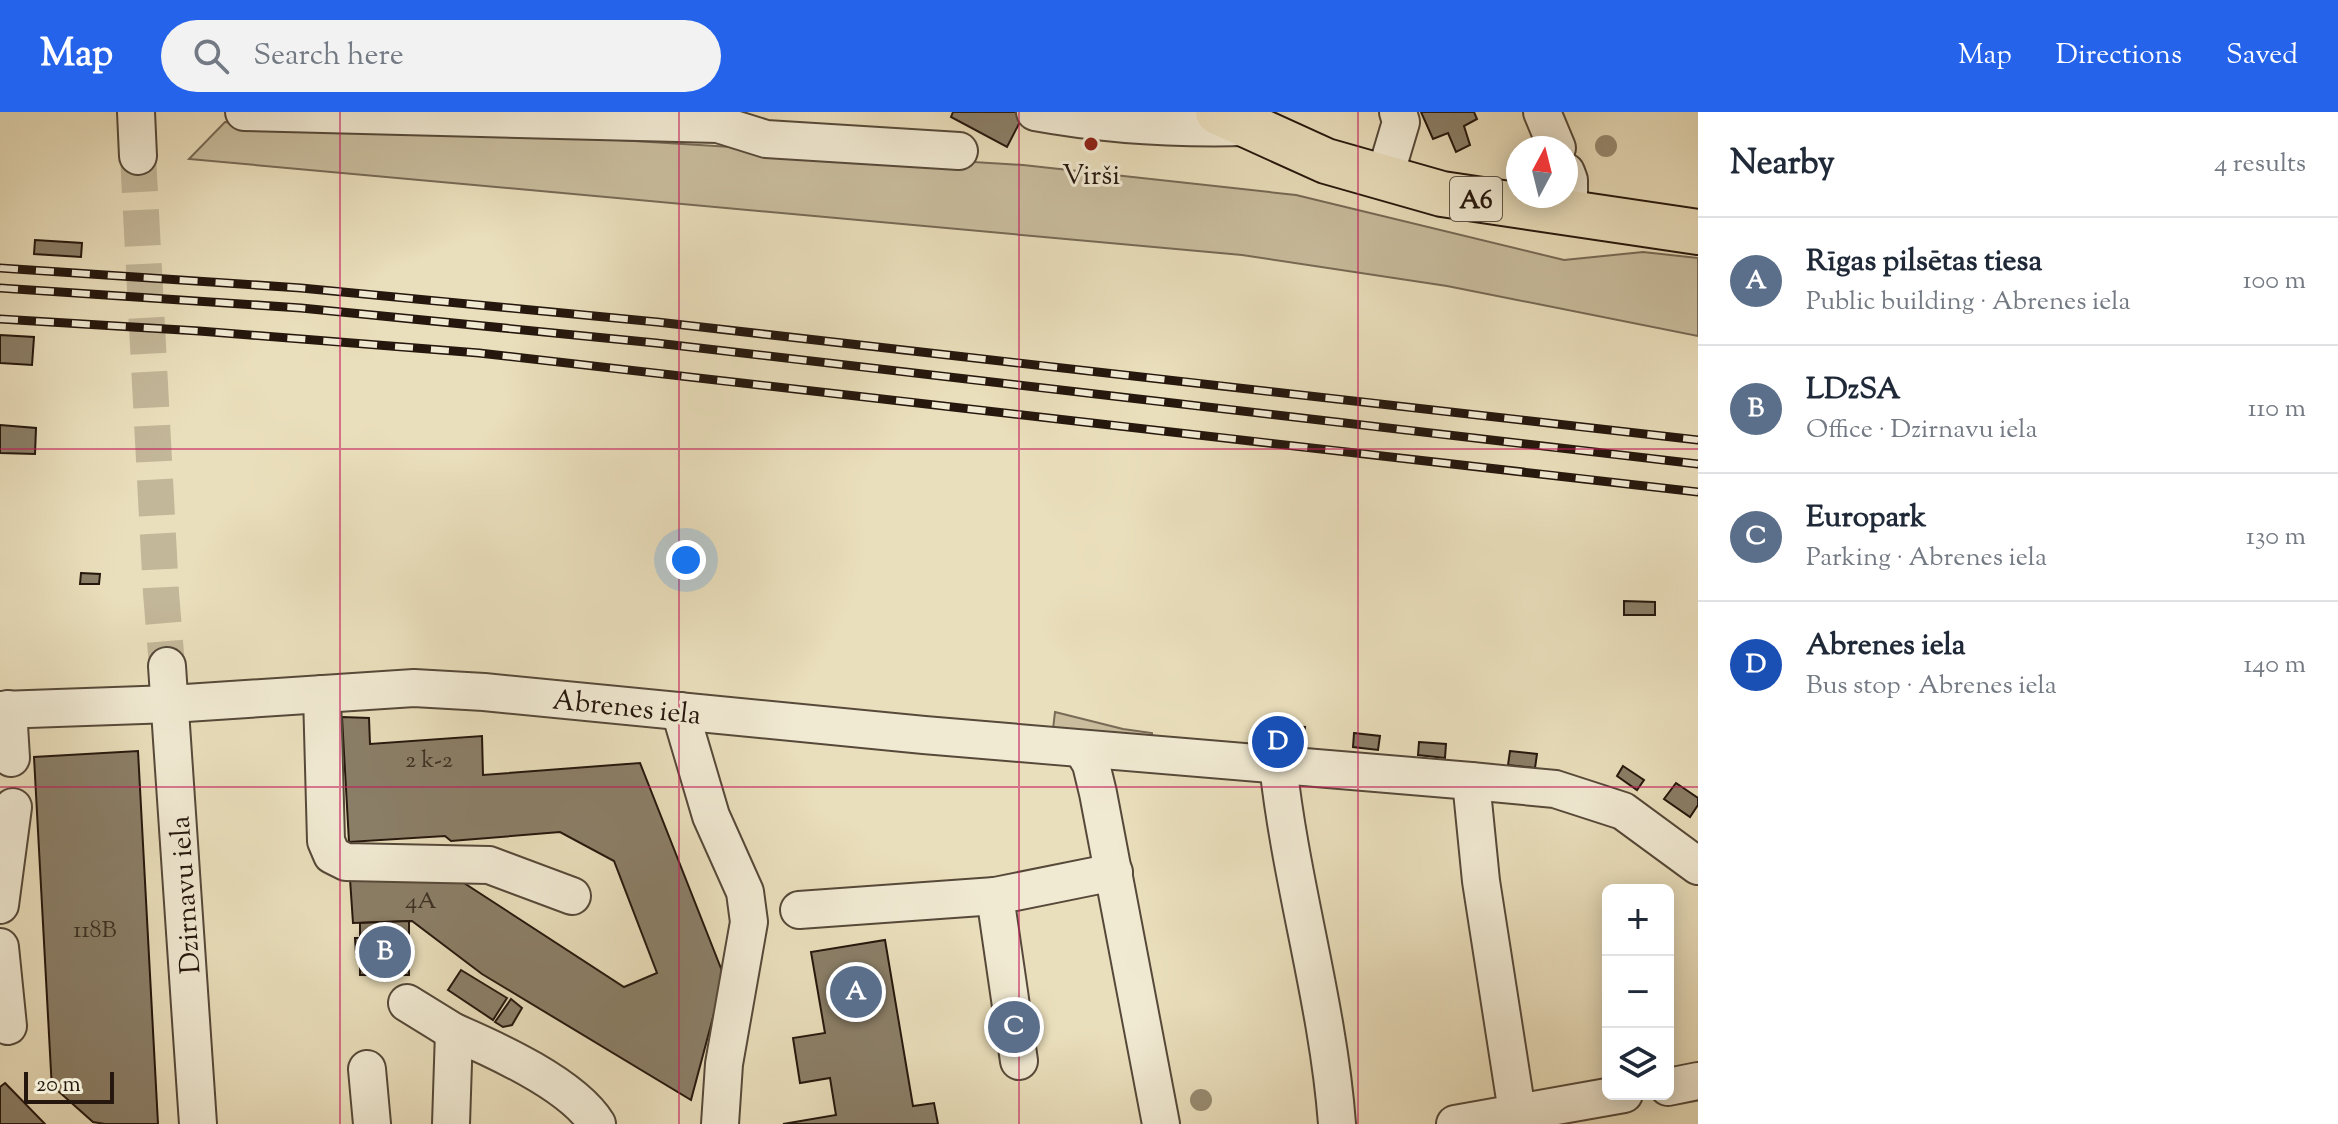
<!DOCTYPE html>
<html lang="en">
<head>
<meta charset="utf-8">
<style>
  body { margin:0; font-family:"Sorts Mill Goudy",serif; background:#f2f2f3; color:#1f2937 }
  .controls { position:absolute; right:24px; bottom:24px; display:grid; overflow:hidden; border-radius:12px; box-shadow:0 4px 20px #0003 }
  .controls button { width:72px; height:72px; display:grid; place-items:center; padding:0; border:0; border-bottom:2px solid #e0e1e3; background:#fff; color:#1f2937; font:40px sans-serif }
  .compass { position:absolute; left:1506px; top:24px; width:72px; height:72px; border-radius:50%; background:#fff; box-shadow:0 4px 20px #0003; rotate:7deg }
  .scale { position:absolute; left:24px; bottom:20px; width:90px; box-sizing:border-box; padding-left:8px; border:4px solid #25170d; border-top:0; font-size:22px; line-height:28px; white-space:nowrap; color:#25170d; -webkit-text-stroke:6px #f1ead3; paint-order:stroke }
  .you { position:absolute; left:686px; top:448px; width:28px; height:28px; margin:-20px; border:6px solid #fff; border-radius:50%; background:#1a73e8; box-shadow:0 0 0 12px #1a73e833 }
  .badge { display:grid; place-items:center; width:52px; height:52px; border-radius:50%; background:#2563eb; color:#fff; font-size:26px; font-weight:700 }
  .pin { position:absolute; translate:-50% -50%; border:4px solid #fff; box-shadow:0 2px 8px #0006 }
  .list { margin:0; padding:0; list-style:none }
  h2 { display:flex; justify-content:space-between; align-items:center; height:104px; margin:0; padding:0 32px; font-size:34px }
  h2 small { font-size:26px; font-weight:400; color:#747a83 }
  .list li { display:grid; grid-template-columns:52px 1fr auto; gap:24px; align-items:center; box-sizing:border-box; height:128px; padding:0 32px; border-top:2px solid #e0e1e3 }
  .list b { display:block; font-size:30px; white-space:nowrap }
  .list p { margin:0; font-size:26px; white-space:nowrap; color:#747a83 }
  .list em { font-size:26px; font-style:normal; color:#747a83 }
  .icon { flex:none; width:44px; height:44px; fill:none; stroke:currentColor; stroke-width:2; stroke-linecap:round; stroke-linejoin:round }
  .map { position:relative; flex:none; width:1698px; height:1012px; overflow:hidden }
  header { display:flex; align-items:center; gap:48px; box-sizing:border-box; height:112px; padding:0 40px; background:#2563eb; color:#fff }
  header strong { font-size:38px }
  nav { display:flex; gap:44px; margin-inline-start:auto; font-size:28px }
  .search { width:560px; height:72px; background:#f2f2f3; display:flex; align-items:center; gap:20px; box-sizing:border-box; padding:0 28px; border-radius:44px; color:#747a83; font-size:30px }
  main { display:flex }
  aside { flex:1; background:#fff }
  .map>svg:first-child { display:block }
  .green { fill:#c9bd9e; stroke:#776a56; stroke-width:2 }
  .building { fill:#8b7f68; stroke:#25170d; stroke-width:2 }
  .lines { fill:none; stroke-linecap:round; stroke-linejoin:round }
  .minor-tunnel { stroke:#c3b799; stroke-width:36; stroke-dasharray:36 18; stroke-linecap:butt }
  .minor-casing { stroke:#564939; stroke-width:40 }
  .highway-casing { stroke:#25170d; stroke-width:48 }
  .minor { stroke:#f1ead3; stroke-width:36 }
  .highway { stroke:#eadfbc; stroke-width:44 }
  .rail-casing { stroke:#25170d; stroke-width:9 }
  .rail { stroke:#f1ead3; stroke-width:6; stroke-dasharray:18; stroke-linecap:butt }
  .tree { fill:#998c73 }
  .grid { fill:none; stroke:#c2185b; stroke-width:2; stroke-opacity:0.55 }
  .poi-dot { fill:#8f2418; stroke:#f1ead3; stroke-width:3 }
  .labels { text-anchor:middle; stroke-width:6; stroke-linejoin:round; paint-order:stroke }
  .number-label { font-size:24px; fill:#3e3124 }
  .shield { fill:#f1ead3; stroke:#625648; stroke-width:2 }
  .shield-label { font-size:26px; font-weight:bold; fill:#25170d }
  .poi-label { font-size:28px; fill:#25170d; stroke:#f1ead3 }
  .street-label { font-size:28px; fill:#25170d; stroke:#f1ead3 }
</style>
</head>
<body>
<header>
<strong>Map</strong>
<div class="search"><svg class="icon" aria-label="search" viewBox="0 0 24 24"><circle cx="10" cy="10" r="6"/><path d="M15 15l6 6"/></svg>Search here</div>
<nav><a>Map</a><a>Directions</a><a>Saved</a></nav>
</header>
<main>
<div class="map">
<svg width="1698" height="1012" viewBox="0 0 1698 1012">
  <rect width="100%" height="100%" fill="#eadfbc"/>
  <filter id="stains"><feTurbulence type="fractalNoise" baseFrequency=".0025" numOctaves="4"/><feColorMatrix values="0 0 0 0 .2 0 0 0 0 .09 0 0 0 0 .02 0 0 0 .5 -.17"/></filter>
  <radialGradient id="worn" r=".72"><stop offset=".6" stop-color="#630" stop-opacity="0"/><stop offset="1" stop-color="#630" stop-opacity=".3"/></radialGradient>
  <g class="green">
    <path d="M225 10 537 23 1023 53 1296 83 1564 148 1643 140 1698 146V224L1447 174 1242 143 189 47Z"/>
    <path d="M1055 600 1123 617 1152 621V626L1053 617Z"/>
  </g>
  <g class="building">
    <path d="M953 0H1025L1007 35 951 5Z"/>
    <path d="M1421 0H1474L1477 7 1464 14 1470 33 1456 40 1448 21 1433 27Z"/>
    <path d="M35 128 82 131 81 145 34 142Z"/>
    <path d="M0 223 34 225 32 253 0 251Z"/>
    <path d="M0 313 36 316 35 342 0 341Z"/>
    <path d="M81 461 100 462 99 472H80Z"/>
    <path d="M1624 489 1655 490V503H1624Z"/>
    <path d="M342 605 369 606 370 632 482 624 483 663 640 651 724 864 691 988 482 862 412 809 353 811 350 767 447 760 624 875 657 861 614 749 560 720 451 729 445 724 349 730Z"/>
    <path d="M1278 613 1305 615 1303 629 1276 626Z"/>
    <path d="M1354 621 1380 624 1378 638 1353 635Z"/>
    <path d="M1419 630 1446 632 1445 646 1418 643Z"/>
    <path d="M138 639 158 1012H105L93 1010 57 978H52L34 645Z"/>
    <path d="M1510 639 1537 642 1535 656 1508 653Z"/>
    <path d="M1623 654 1644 668 1637 678 1617 664Z"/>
    <path d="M1676 671 1698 686V693L1690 705 1664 687Z"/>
    <path d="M409 809V863H360V842H356L355 826H360V811Z"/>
    <path d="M885 828 913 994 934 991 938 1012H783L836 1003 830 966 800 971 793 926 825 921 811 840Z"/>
    <path d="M461 858 507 886 493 908 448 878Z"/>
    <path d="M511 887 522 896 512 913 503 915 495 910Z"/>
    <path d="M5 971 45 1012H0V975Z"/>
  </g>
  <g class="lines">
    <path class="minor-tunnel" d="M138 44 161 481 167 554"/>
    <g class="minor-casing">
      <g id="minor">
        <path d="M136 0 138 44"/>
        <path d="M244 0 718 12 766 27 959 39"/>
        <path d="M1035 0C1106 13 1176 17 1248 15"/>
        <path d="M1542 0 1557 36"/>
        <path d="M1566 60 1569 68V102"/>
        <path d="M1384 67 1401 10 1398 0"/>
        <path d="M167 554 198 1012"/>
        <path d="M322 582 326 729 332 743 346 750 489 753 572 784"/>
        <path d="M8 597 11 646"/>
        <path d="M0 598 171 592 414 576 484 580 924 623 1471 669 1555 677 1623 699 1698 754"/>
        <path d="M680 599 711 704 745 780 749 810 724 952 720 1012"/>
        <path d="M1082 637 1091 652 1098 681 1161 1012"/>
        <path d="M1278 652C1291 773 1328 891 1337 1012"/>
        <path d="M1471 669 1481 769 1517 1000"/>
        <path d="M0 793 13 695"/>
        <path d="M799 798 995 784"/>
        <path d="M0 835 8 914"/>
        <path d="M407 891 454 920"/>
        <path d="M1019 949 995 784 1114 760"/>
        <path d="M367 957 372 1012"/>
        <path d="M1668 975 1698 969"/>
        <path d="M451 1012 454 920C496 938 573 973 597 1012"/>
        <path d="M1455 1012 1624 982"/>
      </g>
    </g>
    <g class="highway-casing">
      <path id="highway" d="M1218 0 1326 49 1442 82 1698 120"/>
    </g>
    <use href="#minor" class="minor"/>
    <use href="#highway" class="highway"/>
    <g class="rail-casing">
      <g id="rail">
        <path d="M0 156 301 176 657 210 1698 328"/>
        <path d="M0 176 301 196 656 231 1698 352"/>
        <path d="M0 207 199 219 479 241 1698 380"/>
      </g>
    </g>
    <use href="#rail" class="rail"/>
  </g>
  <g class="tree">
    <circle cx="1606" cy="34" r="11"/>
    <circle cx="1201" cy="988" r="11"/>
  </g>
  <path class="grid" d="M340 0V1012M679 0V1012M1019 0V1012M1358 0V1012M0 337H1698M0 675H1698"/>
  <circle class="poi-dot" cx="1091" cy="32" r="8"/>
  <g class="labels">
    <g class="number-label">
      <text x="429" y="655">2 k-2</text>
      <text x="421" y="796">4A</text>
      <text x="95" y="825">118B</text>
    </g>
    <rect class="shield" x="1450" y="65" width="52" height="44" rx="6"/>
    <g class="shield-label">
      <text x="1476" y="96">A6</text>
    </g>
    <g class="poi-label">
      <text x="1091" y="72">Virši</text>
    </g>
    <g class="street-label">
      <text transform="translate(627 594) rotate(6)" y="10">Abrenes iela</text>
      <text transform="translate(184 783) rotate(-94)" y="10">Dzirnavu iela</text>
    </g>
  </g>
  <rect width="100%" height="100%" filter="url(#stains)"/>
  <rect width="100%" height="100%" fill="url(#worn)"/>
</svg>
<div class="controls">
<button>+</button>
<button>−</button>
<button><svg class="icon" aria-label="layers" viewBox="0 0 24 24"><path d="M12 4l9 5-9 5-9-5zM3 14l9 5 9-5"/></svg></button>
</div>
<svg class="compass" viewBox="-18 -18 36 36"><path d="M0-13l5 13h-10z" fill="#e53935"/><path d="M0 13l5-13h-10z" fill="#747a83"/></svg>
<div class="scale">20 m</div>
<div class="you"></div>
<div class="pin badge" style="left:856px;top:880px;background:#5c6f8a">A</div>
<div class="pin badge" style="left:385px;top:840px;background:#5c6f8a">B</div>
<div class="pin badge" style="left:1014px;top:915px;background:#5c6f8a">C</div>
<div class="pin badge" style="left:1278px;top:630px;background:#1a4fb4">D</div>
</div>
<aside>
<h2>Nearby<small>4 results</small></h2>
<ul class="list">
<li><span class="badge" style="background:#5c6f8a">A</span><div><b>Rīgas pilsētas tiesa</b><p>Public building · Abrenes iela</p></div><em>100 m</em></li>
<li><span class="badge" style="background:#5c6f8a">B</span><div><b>LDzSA</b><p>Office · Dzirnavu iela</p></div><em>110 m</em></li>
<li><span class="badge" style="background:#5c6f8a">C</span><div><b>Europark</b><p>Parking · Abrenes iela</p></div><em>130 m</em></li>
<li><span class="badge" style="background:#1a4fb4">D</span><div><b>Abrenes iela</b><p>Bus stop · Abrenes iela</p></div><em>140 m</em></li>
</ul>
</aside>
</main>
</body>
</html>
